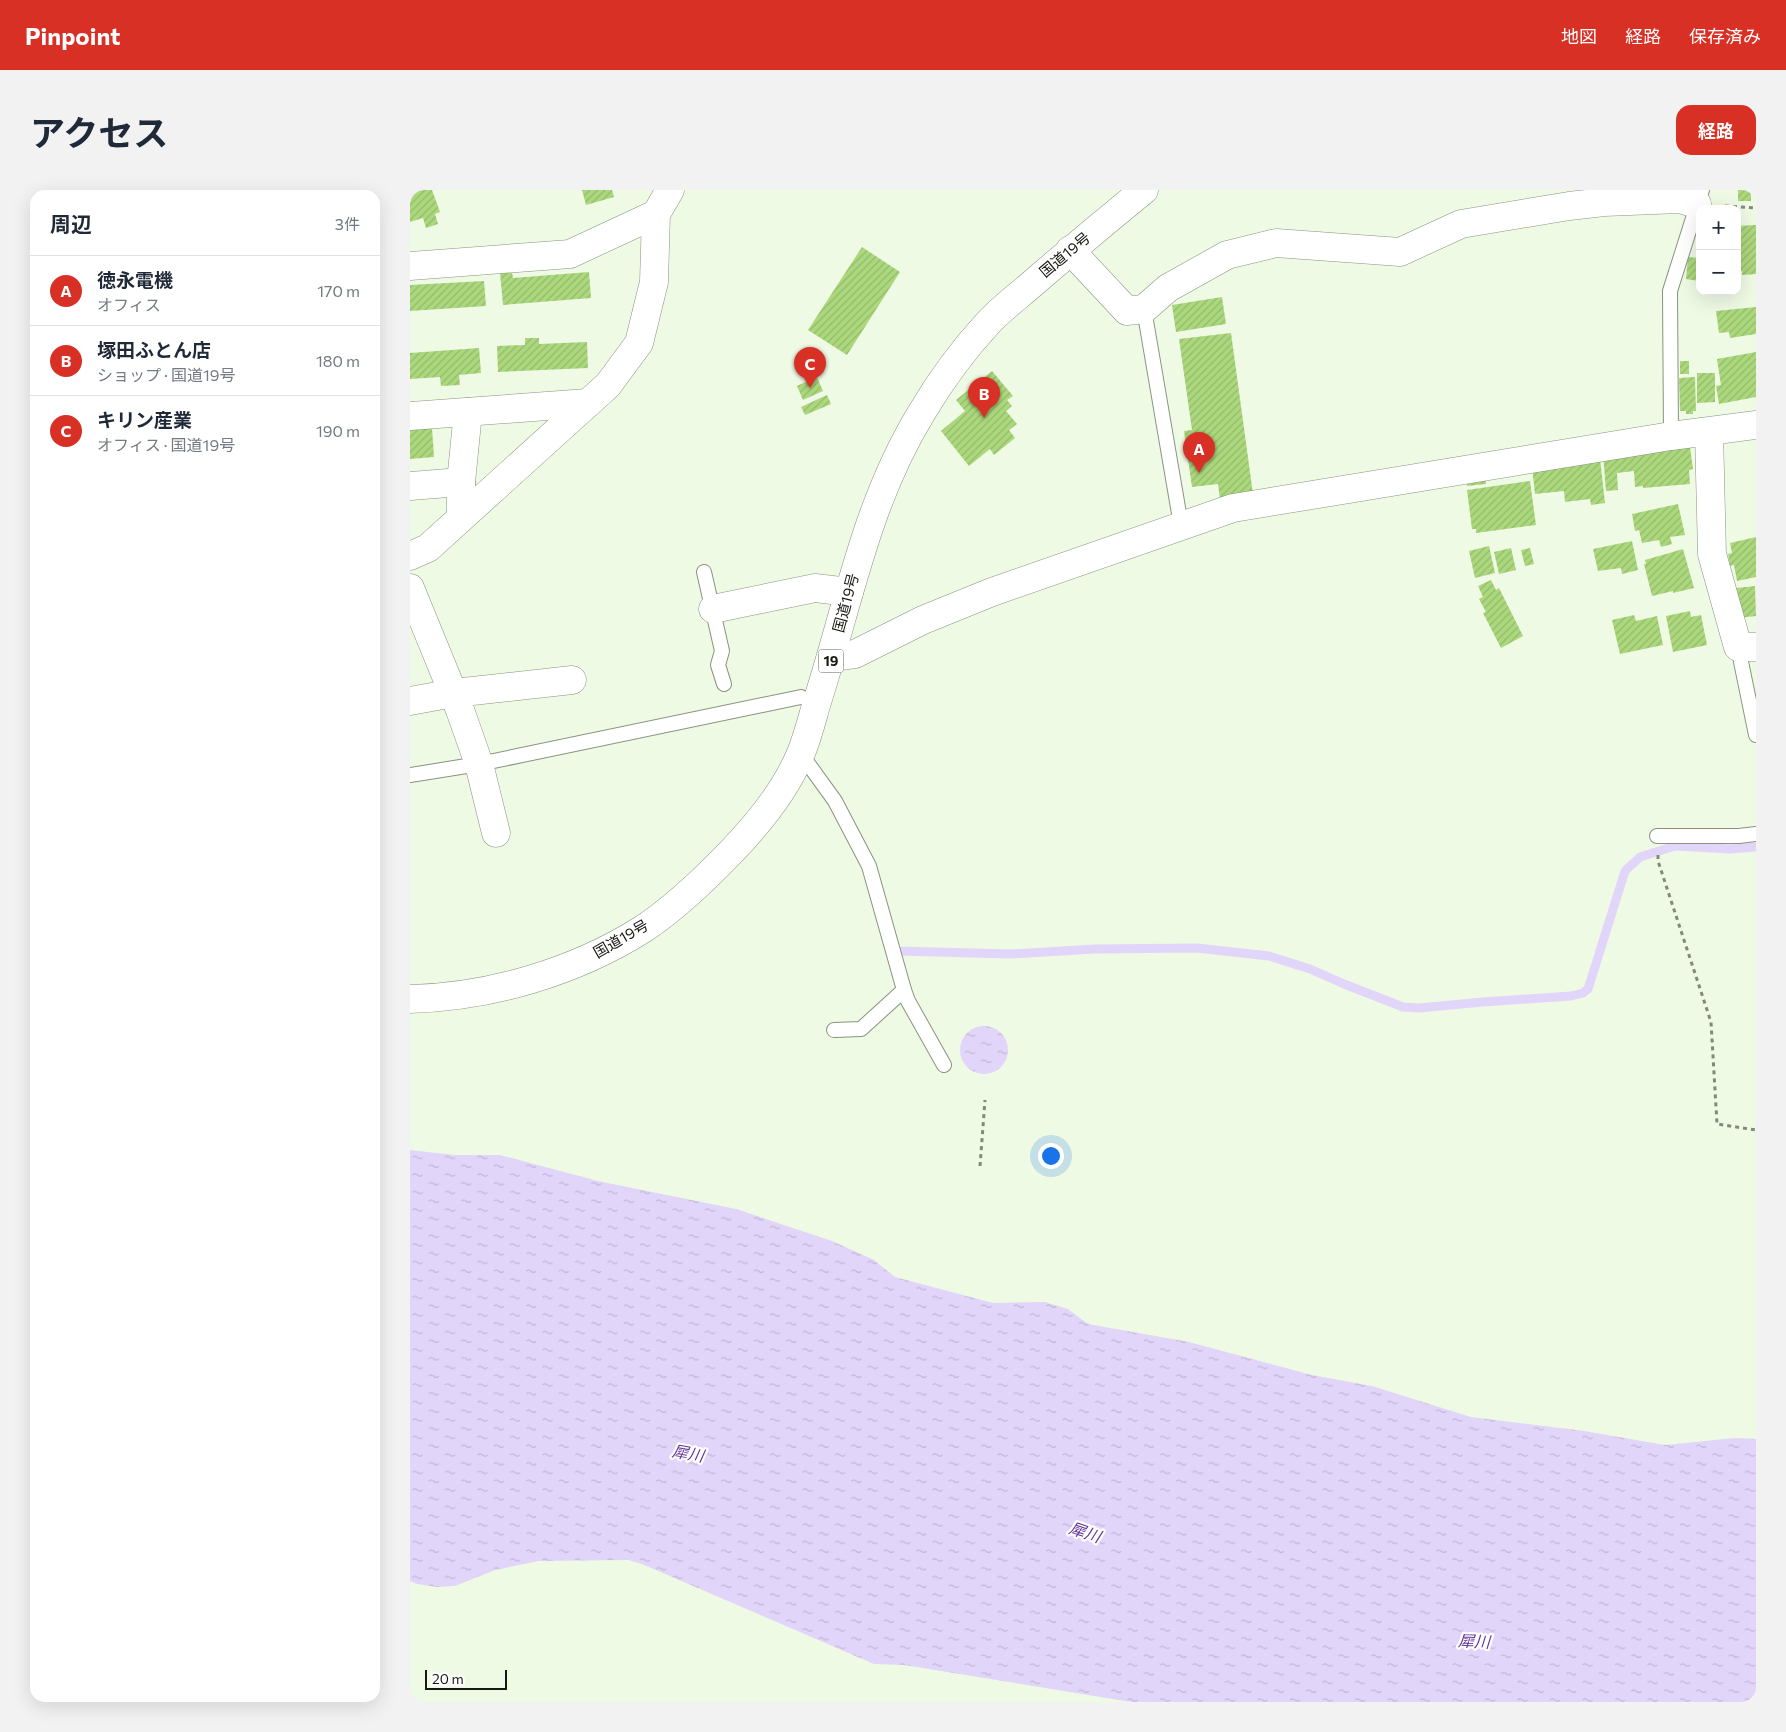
<!DOCTYPE html>
<html lang="ja">
<head>
<meta charset="utf-8">
<style>
  body { margin:0; font-family:Commissioner,"Noto Sans JP",sans-serif; background:#f2f2f3; color:#1f2937 }
  .controls { position:absolute; right:15px; top:15px; display:grid; overflow:hidden; border-radius:10px; box-shadow:0 5px 20px #0002 }
  .controls button { width:45px; height:45px; display:grid; place-items:center; padding:0; border:0; border-bottom:1px solid #e0e1e3; background:#fff; color:#1f2937; font:25px sans-serif }
  .scale { position:absolute; left:15px; bottom:12px; width:82px; box-sizing:border-box; padding-left:5px; border:2px solid #161912; border-top:0; font-size:14px; line-height:18px; white-space:nowrap; color:#161912; -webkit-text-stroke:4px #fff; paint-order:stroke }
  .you { position:absolute; left:640px; top:965px; width:18px; height:18px; margin:-12px; border:4px solid #fff; border-radius:50%; background:#1a73e8; box-shadow:0 0 0 8px #1a73e833 }
  .badge { display:grid; place-items:center; width:32px; height:32px; border-radius:50%; background:#d93025; color:#fff; font-size:16px; font-weight:700 }
  .pin { position:absolute; translate:-50% -41px; filter:drop-shadow(0 1px 2px #0008) }
  .pin::after { content:''; position:absolute; top:26px; width:18px; height:15px; background:inherit; clip-path:polygon(0 0,100% 0,50% 100%) }
  .list { margin:0; padding:0; list-style:none }
  h2 { display:flex; justify-content:space-between; align-items:center; height:65px; margin:0; padding:0 20px; font-size:21px }
  h2 small { font-size:16px; font-weight:400; color:#747a83 }
  .list li { display:grid; grid-template-columns:32px 1fr auto; gap:15px; align-items:center; box-sizing:border-box; height:70px; padding:0 20px; border-top:1px solid #e0e1e3 }
  .list b { display:block; font-size:19px; white-space:nowrap }
  .list p { margin:0; font-size:16px; white-space:nowrap; color:#747a83 }
  .list em { font-size:16px; font-style:normal; color:#747a83 }
  .map { position:relative; flex:none; width:1346px; height:1512px; overflow:hidden; border-radius:15px }
  header { display:flex; align-items:center; gap:30px; box-sizing:border-box; height:70px; padding:0 25px; background:#d93025; color:#fff }
  header strong { font-size:24px }
  nav { display:flex; gap:28px; margin-inline-start:auto; font-size:18px }
  .intro { display:flex; align-items:center; justify-content:space-between; box-sizing:border-box; height:120px; padding:0 30px }
  h1 { margin:0; font-size:35px }
  .button { padding:12px 22px; border-radius:15px; background:#d93025; color:#fff; font-size:18px; font-weight:700 }
  main { display:flex; gap:30px; padding:0 30px }
  aside { flex:1; background:#fff; border-radius:15px; box-shadow:0 5px 20px #0002 }
  .map>svg:first-child { display:block }
  .water { fill:url(#water-ripples) }
  .lines { fill:none; stroke-linecap:round; stroke-linejoin:round }
  .stream { stroke:#e2d5fa; stroke-width:9 }
  .building { fill:url(#building-hatch) }
  .service-casing { stroke:#89937f; stroke-width:16 }
  .minor-casing { stroke:#89937f; stroke-width:29 }
  .trunk-casing { stroke:#89937f; stroke-width:29 }
  .path { stroke:#82897b; stroke-width:3; stroke-dasharray:4 4; stroke-linecap:butt }
  .service { stroke:#fff; stroke-width:14 }
  .minor { stroke:#fff; stroke-width:28 }
  .trunk { stroke:#fff; stroke-width:28 }
  .labels { text-anchor:middle; stroke-width:4.5; stroke-linejoin:round; paint-order:stroke }
  .shield { fill:#fff; stroke:#5c5e59; stroke-width:1 }
  .shield-label { font-size:14px; font-weight:bold; fill:#161912 }
  .street-label { font-size:15px; fill:#161912; stroke:#fff }
  .water-label { font-size:16px; font-style:italic; fill:#64359a; stroke:#fff }
</style>
</head>
<body>
<header>
<strong>Pinpoint</strong>
<nav><a>地図</a><a>経路</a><a>保存済み</a></nav>
</header>
<div class="intro"><h1>アクセス</h1><a class="button">経路</a></div>
<main>
<aside>
<h2>周辺<small>3件</small></h2>
<ul class="list">
<li><span class="badge">A</span><div><b>徳永電機</b><p>オフィス</p></div><em>170 m</em></li>
<li><span class="badge">B</span><div><b>塚田ふとん店</b><p>ショップ · 国道19号</p></div><em>180 m</em></li>
<li><span class="badge">C</span><div><b>キリン産業</b><p>オフィス · 国道19号</p></div><em>190 m</em></li>
</ul>
</aside>
<div class="map">
<svg width="1346" height="1512" viewBox="0 0 1346 1512">
  <defs>
    <pattern id="water-ripples" width="26" height="14" patternUnits="userSpaceOnUse" patternTransform="scale(1.25)"><rect width="26" height="14" fill="#e2d5fa"/><path d="M2 4q2-2 4 0t4 0M15 11q2-2 4 0t4 0" fill="none" stroke="#c1b6d5"/></pattern>
    <pattern id="building-hatch" width="6" height="6" patternUnits="userSpaceOnUse" patternTransform="scale(1.25)"><rect width="6" height="6" fill="#acd87d"/><path d="M-1 1l2-2M0 6l6-6M5 7l2-2" fill="none" stroke="#93b96b"/></pattern>
  </defs>
  <rect width="100%" height="100%" fill="#effae5"/>
  <g class="water">
    <circle cx="574" cy="860" r="24"/>
    <path d="M0 960 44 965H90L188 991 326 1019 422 1051 464 1070 485 1087 583 1113 635 1112 658 1119 678 1134 779 1152 902 1185 962 1196 1061 1227 1174 1241 1255 1255 1325 1248 1346 1249V1512H721L494 1475 464 1474 232 1374 218 1370 129 1371 85 1380 45 1396 27 1397 7 1394 0 1391Z"/>
  </g>
  <g class="lines">
    <path class="stream" d="M487 761 601 764 685 759 787 758 859 766 900 779 934 794 993 817 1009 818 1073 812 1161 806 1173 803 1178 799 1215 681 1230 667 1265 656 1320 659 1346 657"/>
  </g>
  <g class="building">
    <path d="M0 0H22L30 22 25 24 28 34 16 38 13 28 0 32Z"/>
    <path d="M172 0H202L204 7 176 15Z"/>
    <rect x="1328" y="0" width="13" height="11"/>
    <path d="M1346 35V84L1332 85V81H1327V36Z"/>
    <path d="M452 57 490 82 437 165 398 140Z"/>
    <path d="M1278 67 1290 68 1289 91 1276 89Z"/>
    <path d="M102 82 103 88 179 82 181 108 93 115 90 83Z"/>
    <path d="M74 91 76 116 0 121V95Z"/>
    <path d="M812 107 816 134 766 142 762 115Z"/>
    <path d="M1346 117V144L1320 148 1319 142 1309 143 1306 121Z"/>
    <path d="M821 143 843 304 810 309 808 294 782 297 774 241 782 240 769 149Z"/>
    <path d="M115 148H129V154L177 152 178 178 88 182 87 156 115 155Z"/>
    <path d="M69 158 71 183 49 185 50 195 31 196 30 187 0 189V163Z"/>
    <path d="M1346 162V207L1309 214 1306 196 1311 195 1307 169Z"/>
    <rect x="1270" y="171" width="9" height="13"/>
    <path d="M582 181 603 206 597 210 602 216 596 221 607 234 599 240 605 248 584 265 580 259 559 276 531 241 555 221 546 210Z"/>
    <path d="M1287 183H1305V212L1287 213Z"/>
    <path d="M407 187 413 201 393 210 387 196Z"/>
    <path d="M1285 187 1286 221H1283V224H1276V221H1270L1269 188Z"/>
    <path d="M417 205 421 214 395 225 391 217Z"/>
    <path d="M22 238 24 267 0 269V240Z"/>
    <path d="M1280 257 1283 279 1279 280 1280 294 1233 298V296L1225 297 1224 281 1207 283 1208 300 1196 301 1193 264Z"/>
    <path d="M1190 268 1195 313 1181 315 1180 309 1155 312 1154 301 1125 304 1122 277Z"/>
    <path d="M1076 286V294L1057 296 1056 287Z"/>
    <path d="M1120 291 1126 335 1066 343V339H1062L1057 300Z"/>
    <path d="M1268 314 1275 345 1260 347 1262 354 1251 357 1249 350 1232 353 1229 340 1225 341 1222 324Z"/>
    <path d="M1346 347V387L1327 391 1324 375 1320 376 1318 364 1322 363 1320 353Z"/>
    <path d="M1222 351 1228 380 1212 384 1211 378 1188 381 1183 359Z"/>
    <path d="M1079 356 1085 383 1065 388 1059 361Z"/>
    <path d="M1101 358 1106 380 1089 384 1084 362Z"/>
    <path d="M1120 358 1124 374 1115 376 1111 360Z"/>
    <path d="M1273 359 1284 398 1263 403V401L1242 406 1234 374H1236L1235 370Z"/>
    <path d="M1081 390 1086 400 1089 398 1113 446 1091 458 1073 423 1076 422 1069 409 1073 407 1068 396Z"/>
    <path d="M1345 396 1346 426 1328 428 1326 398Z"/>
    <path d="M1280 421 1281 427 1291 425 1297 455 1263 462 1256 426Z"/>
    <path d="M1224 425 1226 431 1247 426 1253 455 1210 464 1202 430Z"/>
  </g>
  <g class="lines">
    <g class="service-casing">
      <g id="service">
        <path d="M734 119 771 335"/>
        <path d="M1261 246 1260 101 1292 0"/>
        <path d="M294 382 312 461 308 475 314 494"/>
        <path d="M1328 457 1346 545"/>
        <path d="M391 564 425 611 459 676 494 800 498 811 534 875"/>
        <path d="M0 585 69 574 391 507"/>
        <path d="M1247 646H1329L1346 644"/>
        <path d="M424 840 451 839 494 800"/>
      </g>
    </g>
    <g class="minor-casing">
      <g id="minor">
        <path d="M660 60 717 121 734 119 758 98 817 65 866 53 990 62 1051 34 1159 16 1194 12 1270 9 1287 14"/>
        <path d="M0 76 160 64 246 24 260 0"/>
        <path d="M0 226 178 213"/>
        <path d="M1299 242 1302 364 1328 457H1346"/>
        <path d="M0 296 51 292"/>
        <path d="M51 327V292L58 222"/>
        <path d="M0 366 18 358 198 195 229 153 244 92 246 24"/>
        <path d="M0 398 50 520 69 574 86 643"/>
        <path d="M303 419 405 398 439 402"/>
        <path d="M422 467 445 464 513 430 582 402 823 318 1261 246 1346 235"/>
        <path d="M0 511 44 503 162 490"/>
      </g>
    </g>
    <g class="trunk-casing">
      <path id="trunk" d="M0 809C80 807 165 782 233 739 265 718 294 690 321 662 348 634 376 600 391 563 398 546 402 529 407 512 439 412 456 313 512 222 531 190 553 160 578 133 591 119 607 107 622 94 659 62 696 31 734 0"/>
    </g>
    <g class="path">
      <path d="M1315 16 1346 18"/>
      <path d="M1248 665V671L1301 832 1307 934 1346 940"/>
      <path d="M570 976 575 910"/>
    </g>
    <use href="#service" class="service"/>
    <use href="#minor" class="minor"/>
    <use href="#trunk" class="trunk"/>
  </g>
  <g class="labels">
    <rect class="shield" x="408.5" y="459.5" width="25" height="23" rx="4"/>
    <g class="shield-label">
      <text x="421" y="476">19</text>
    </g>
    <g class="street-label">
      <text transform="translate(655 65) rotate(-40)" y="5">国道19号</text>
      <text transform="translate(436 413) rotate(-75)" y="5">国道19号</text>
      <text transform="translate(211 749) rotate(-30)" y="5">国道19号</text>
    </g>
    <g class="water-label">
      <text transform="translate(278 1263) rotate(10)" y="6">犀川</text>
      <text transform="translate(675 1342) rotate(18)" y="6">犀川</text>
      <text transform="translate(1064 1451) rotate(3)" y="6">犀川</text>
    </g>
  </g>
</svg>
<div class="controls">
<button>+</button>
<button>−</button>
</div>
<div class="scale">20 m</div>
<div class="you"></div>
<div class="pin badge" style="left:789px;top:283px">A</div>
<div class="pin badge" style="left:574px;top:228px">B</div>
<div class="pin badge" style="left:400px;top:198px">C</div>
</div>
</main>
</body>
</html>
